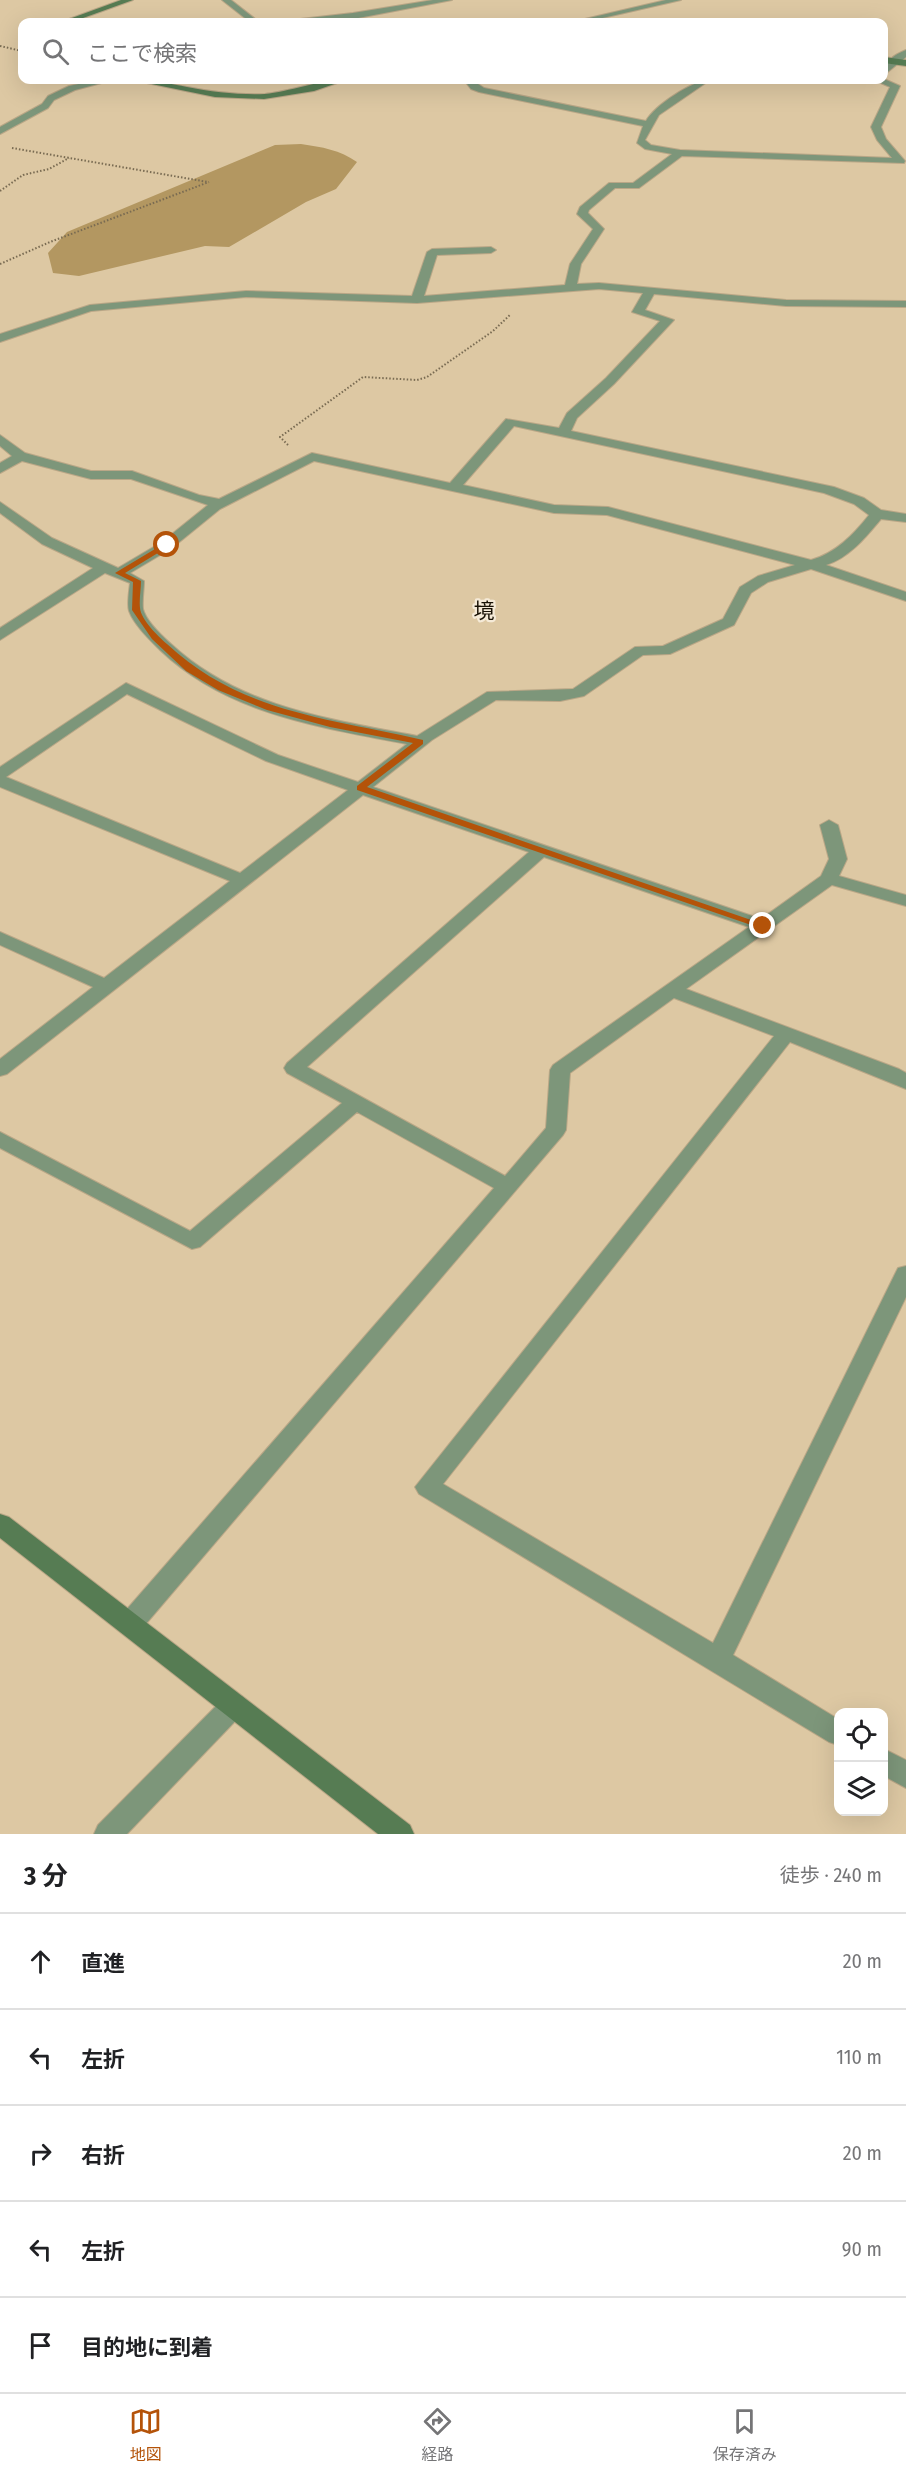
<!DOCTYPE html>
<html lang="ja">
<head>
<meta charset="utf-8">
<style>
  body { margin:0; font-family:"Fira Sans Condensed","Noto Sans JP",sans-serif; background:#f6f6f6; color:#202124 }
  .controls { position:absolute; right:18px; bottom:18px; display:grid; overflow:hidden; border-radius:12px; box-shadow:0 6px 24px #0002 }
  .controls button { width:54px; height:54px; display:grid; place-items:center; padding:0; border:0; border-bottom:2px solid #e0e0e0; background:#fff; color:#202124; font:30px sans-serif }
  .stop { position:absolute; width:18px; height:18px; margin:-14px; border:4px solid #b45309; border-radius:50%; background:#fff }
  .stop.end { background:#b45309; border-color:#fff; box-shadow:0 2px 6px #0008 }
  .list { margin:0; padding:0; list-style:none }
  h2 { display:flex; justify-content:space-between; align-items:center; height:78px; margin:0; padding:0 24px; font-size:26px }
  h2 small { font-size:20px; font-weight:400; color:#757577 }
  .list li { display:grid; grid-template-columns:39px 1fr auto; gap:18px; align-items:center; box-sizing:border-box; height:96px; padding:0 24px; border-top:2px solid #e0e0e0 }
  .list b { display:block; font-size:22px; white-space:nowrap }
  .list em { font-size:20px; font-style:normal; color:#757577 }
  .icon { flex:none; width:33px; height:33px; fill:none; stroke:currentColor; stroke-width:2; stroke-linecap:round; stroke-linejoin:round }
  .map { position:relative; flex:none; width:906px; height:1834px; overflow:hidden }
  .search { position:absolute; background:#fff; box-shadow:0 6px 24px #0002; left:18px; right:18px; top:18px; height:66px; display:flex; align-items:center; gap:15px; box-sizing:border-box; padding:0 21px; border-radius:12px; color:#757577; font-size:22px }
  .sheet { height:558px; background:#fff }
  nav { display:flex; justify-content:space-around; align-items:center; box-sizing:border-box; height:84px; border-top:2px solid #e0e0e0; background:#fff; font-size:16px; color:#757577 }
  nav a { display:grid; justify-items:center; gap:3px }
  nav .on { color:#b45309 }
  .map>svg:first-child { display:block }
  .green { fill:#b39761 }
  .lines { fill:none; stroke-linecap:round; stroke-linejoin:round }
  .street-casing { stroke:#baa787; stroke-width:2 }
  .secondary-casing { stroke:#baa787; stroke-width:2 }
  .path { stroke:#796b52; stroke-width:2; stroke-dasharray:1.5 2; stroke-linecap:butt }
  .street { fill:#7d967a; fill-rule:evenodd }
  .secondary { fill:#567c53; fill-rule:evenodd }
  .route { fill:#b45309 }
  .labels { text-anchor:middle; stroke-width:4.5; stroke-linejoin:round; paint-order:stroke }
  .quarter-label { font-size:21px; fill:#191205; stroke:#f5ead7 }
</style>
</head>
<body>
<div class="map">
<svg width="906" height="1834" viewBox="0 0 906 1834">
  <rect width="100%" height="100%" fill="#ddc8a3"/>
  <path class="green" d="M301 144C322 147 340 150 357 162L336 189 306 202 229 247 205 246 79 276 53 273 48 253 67 232 275 145Z"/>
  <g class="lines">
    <g class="street-casing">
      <g id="street">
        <path d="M222 0H231L259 22H250Z"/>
        <path d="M433 0H452L353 19 274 22 353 13Z"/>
        <path d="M666 0H681L585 22H572Z"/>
        <path d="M906 50V57L884 75C884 61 894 55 906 50Z"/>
        <path d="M884 79 900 86 881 127 886 139 905 161 904 163 682 156 639 188H615L589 210 588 213 604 229 581 264 577 284 599 283 786 300 906 301V307L786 306 654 294 645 310 674 320 614 384 577 418 571 431 834 487 864 498 881 510 906 514V522L881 519C866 537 849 558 826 565L906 592V601L811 569 768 582 751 593 734 625 670 654 643 655 584 696 560 701 496 700 432 740 373 787 761 919 821 876 829 859 820 825 829 820 838 825 847 859 839 876 906 895V906L832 885 686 989 899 1069 906 1073V1089L790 1042 443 1484 713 1643 895 1274 898 1268 906 1266V1297L733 1655 838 1719V1745L829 1742 419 1494 415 1487 774 1036 674 998 570 1073 566 1130 563 1135 139 1632 130 1635 121 1632 117 1624 121 1616 494 1188 357 1112 200 1247 192 1249 0 1148V1132L190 1231 342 1103 287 1073 284 1068 287 1063 529 852 363 795 7 1074 0 1076V1059L93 987 0 945V932L104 978 230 881 0 787V767L126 683 278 755 358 782 407 744C319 727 227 714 160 650 150 640 134 625 129 611 127 604 129 591 130 583L105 573 0 640V628L93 568 42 544 0 513V502L52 538 118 568 162 542 208 505 131 479H91L22 461 0 473V463L12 456 0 446V435L25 453 91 471H132L199 495 219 499 312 453 450 483 506 419 559 428 567 413 606 378 660 321 632 312 643 293 599 289 417 303 246 297 91 311 0 342V334L90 305 246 291 412 296 427 252 432 249 491 247 496 250 491 253 437 255 424 296 565 285 570 264 593 229 577 214 580 207 609 183H633L672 154 645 149 637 143 643 126 479 92 471 89 464 80H472L484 88 646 121C654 106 693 80 710 80L659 115 645 140 651 145 680 150 892 158 877 140 871 127 890 87 874 80ZM514 426 824 493 854 504 869 515C853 535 836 553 811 560L608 507 554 505 463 485ZM314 461 554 513 607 515 795 565 758 576 740 587 723 619 663 646 635 647 573 689 487 692 417 736C329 719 239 707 171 644 162 636 146 621 143 609 142 600 144 589 144 581L130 573 172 548 220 509ZM127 694 266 761 348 790 240 873 6 777ZM544 857 749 927 553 1065 550 1070 546 1128 505 1176 307 1067Z"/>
        <path d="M98 80H113L75 90 54 100 48 108 0 134V127L42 104 48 96 69 86Z"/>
        <path d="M234 1693 243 1697 247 1705 243 1713 127 1834H94L98 1825 225 1697Z"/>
        <path d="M884 1749 906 1760V1788L884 1776Z"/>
      </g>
    </g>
    <g class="secondary-casing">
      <g id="secondary">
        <path d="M121 0H133L72 22H61Z"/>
        <path d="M884 57 906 60V66L884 63Z"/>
        <path d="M132 80C150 78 169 84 187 87 212 92 239 95 265 94 289 92 326 78 346 80L314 91 264 99 215 97Z"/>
        <path d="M0 1514 9 1517 410 1825 414 1834H378L0 1538Z"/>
      </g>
    </g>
    <g class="path">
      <path d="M0 46 22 51"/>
      <path d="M12 148 208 182"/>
      <path d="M0 191 23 175 49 169 69 158"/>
      <path d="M0 264 50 242 209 182"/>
      <path d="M288 445 280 437 363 377 417 380 427 377 493 331 511 314"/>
    </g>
    <use href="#street" class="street"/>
    <use href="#secondary" class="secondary"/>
  </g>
  <path class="route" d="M165 543 171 545 125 573 141 581C141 589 139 600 140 608 141 620 158 636 167 644 241 713 329 718 423 740V744L367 787 768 926 760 928 357 790V786L413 743 330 727 267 710 218 690 186 671 152 639 132 610 133 582 115 573Z"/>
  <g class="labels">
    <g class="quarter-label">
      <text x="484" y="618">境</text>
    </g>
  </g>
</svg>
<div class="controls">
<button><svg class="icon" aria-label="locate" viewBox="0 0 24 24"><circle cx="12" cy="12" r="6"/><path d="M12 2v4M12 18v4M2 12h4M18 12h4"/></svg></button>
<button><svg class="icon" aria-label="layers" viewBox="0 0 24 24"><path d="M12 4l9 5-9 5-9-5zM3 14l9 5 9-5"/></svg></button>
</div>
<div class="stop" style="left:167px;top:545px"></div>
<div class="stop end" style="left:763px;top:926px"></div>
<div class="search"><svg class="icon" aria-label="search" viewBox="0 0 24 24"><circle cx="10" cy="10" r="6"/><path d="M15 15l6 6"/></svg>ここで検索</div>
</div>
<section class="sheet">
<h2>3 分<small>徒歩 · 240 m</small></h2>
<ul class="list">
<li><svg class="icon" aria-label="ahead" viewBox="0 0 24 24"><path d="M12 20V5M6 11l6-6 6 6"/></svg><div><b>直進</b></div><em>20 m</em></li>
<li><svg class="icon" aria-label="left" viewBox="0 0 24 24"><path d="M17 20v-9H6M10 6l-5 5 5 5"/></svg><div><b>左折</b></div><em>110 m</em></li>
<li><svg class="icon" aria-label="right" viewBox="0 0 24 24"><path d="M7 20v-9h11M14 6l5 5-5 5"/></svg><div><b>右折</b></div><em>20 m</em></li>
<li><svg class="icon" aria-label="left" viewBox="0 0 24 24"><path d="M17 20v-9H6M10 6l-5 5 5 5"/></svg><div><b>左折</b></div><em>90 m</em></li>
<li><svg class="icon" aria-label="arrive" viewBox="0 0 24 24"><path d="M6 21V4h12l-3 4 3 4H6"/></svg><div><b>目的地に到着</b></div></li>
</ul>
</section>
<nav>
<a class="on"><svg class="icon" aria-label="map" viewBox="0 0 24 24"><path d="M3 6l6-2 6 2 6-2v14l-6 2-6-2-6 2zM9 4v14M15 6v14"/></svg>地図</a>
<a><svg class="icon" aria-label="directions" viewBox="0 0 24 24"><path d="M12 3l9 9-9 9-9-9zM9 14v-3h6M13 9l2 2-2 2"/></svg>経路</a>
<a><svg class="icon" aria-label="saved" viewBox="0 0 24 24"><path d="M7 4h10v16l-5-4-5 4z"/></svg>保存済み</a>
</nav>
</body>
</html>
